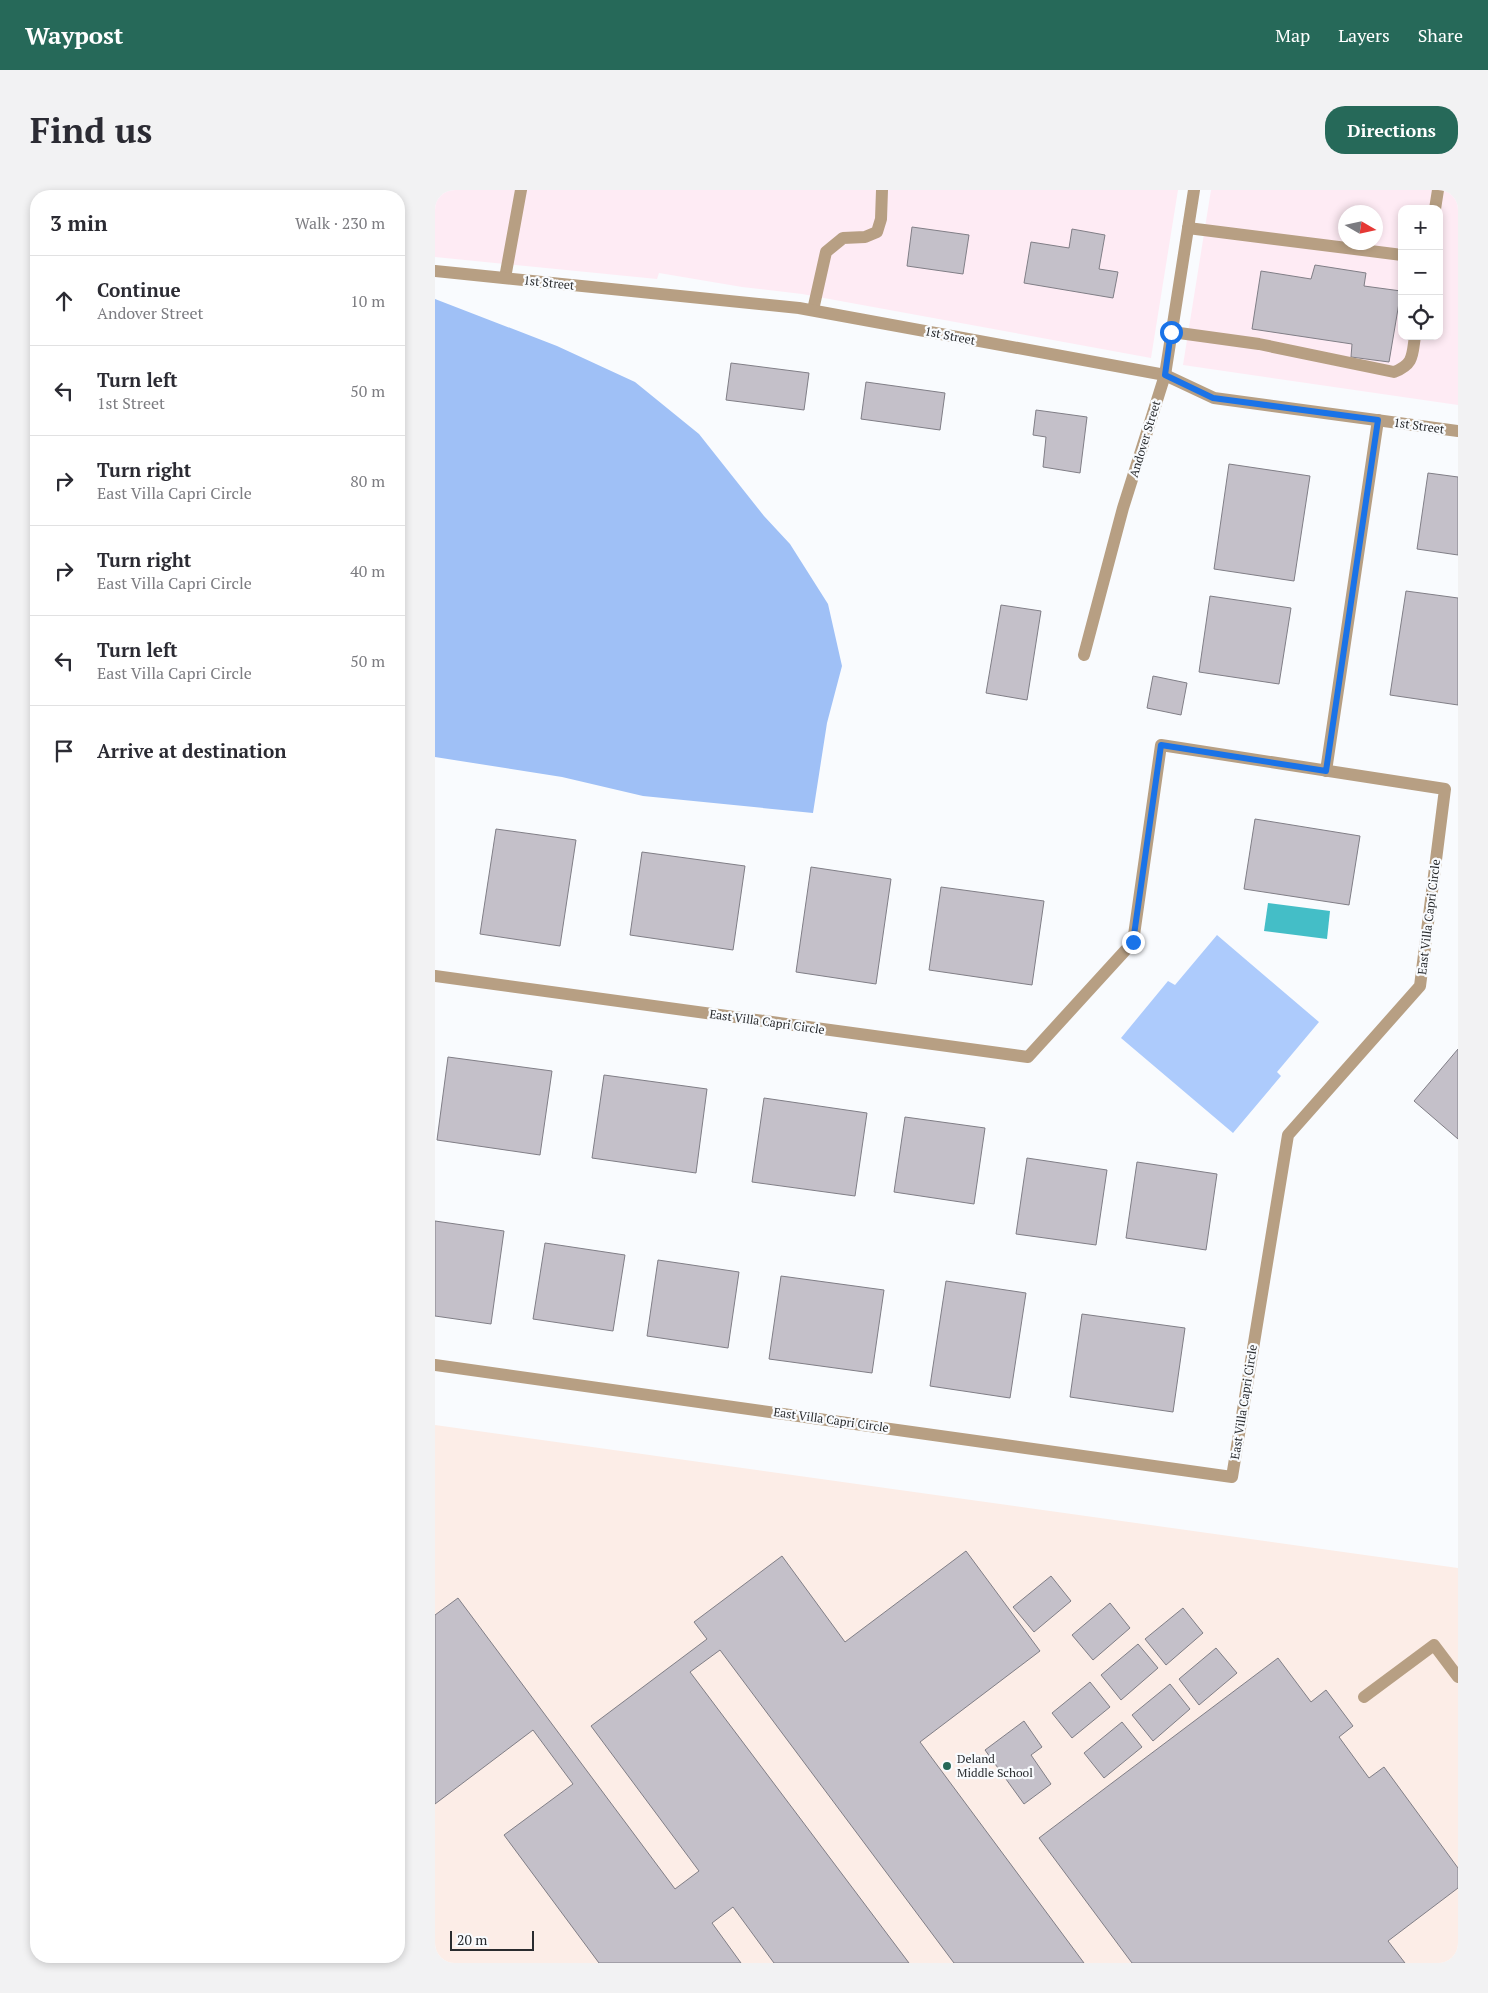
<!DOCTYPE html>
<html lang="en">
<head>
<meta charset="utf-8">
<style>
  body { margin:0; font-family:"PT Serif",serif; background:#f2f2f3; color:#2b2b33 }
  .controls { position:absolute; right:15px; top:15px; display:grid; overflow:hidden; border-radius:10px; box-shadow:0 2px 8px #0003 }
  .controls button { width:45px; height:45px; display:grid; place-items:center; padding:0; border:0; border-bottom:1px solid #e1e1e2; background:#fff; color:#2b2b33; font:25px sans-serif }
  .compass { position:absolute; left:903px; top:15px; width:45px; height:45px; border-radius:50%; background:#fff; box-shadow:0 2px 8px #0003; rotate:99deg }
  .scale { position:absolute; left:15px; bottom:12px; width:84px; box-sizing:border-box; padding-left:5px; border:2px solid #292b2e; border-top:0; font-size:14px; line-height:18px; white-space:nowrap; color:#292b2e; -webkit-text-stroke:4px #f9fbfe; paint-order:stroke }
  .stop { position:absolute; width:15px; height:15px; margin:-11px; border:4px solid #1a73e8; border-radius:50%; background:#fff }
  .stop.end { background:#1a73e8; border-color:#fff; box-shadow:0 1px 5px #0008 }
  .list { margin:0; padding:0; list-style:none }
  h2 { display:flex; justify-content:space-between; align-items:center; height:65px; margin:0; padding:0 20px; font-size:21px }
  h2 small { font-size:16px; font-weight:400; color:#7c7c81 }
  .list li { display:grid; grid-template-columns:32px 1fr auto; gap:15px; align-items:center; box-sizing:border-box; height:90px; padding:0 20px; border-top:1px solid #e1e1e2 }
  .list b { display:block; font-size:19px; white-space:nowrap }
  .list p { margin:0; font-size:16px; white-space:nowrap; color:#7c7c81 }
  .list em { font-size:16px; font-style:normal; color:#7c7c81 }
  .icon { flex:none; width:28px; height:28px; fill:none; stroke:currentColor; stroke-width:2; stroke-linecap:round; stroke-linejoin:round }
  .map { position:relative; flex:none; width:1023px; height:1773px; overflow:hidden; border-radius:20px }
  header { display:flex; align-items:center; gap:30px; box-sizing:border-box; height:70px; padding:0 25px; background:#266959; color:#fff }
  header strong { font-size:24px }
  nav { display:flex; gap:28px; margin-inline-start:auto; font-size:18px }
  .intro { display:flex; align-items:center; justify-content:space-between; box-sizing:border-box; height:120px; padding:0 30px }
  h1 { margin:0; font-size:35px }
  .button { padding:12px 22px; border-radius:20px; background:#266959; color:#fff; font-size:18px; font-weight:700 }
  main { display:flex; gap:30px; padding:0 30px }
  aside { flex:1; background:#fff; border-radius:20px; box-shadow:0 2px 8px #0003 }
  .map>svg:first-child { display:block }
  .commercial { fill:#feebf4; fill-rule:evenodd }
  .education { fill:#fcede7 }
  .green { fill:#adcbfc }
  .forest { fill:#9fc0f6 }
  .water { fill:#44bec7 }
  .building { fill:#c4c0c9; stroke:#807e86 }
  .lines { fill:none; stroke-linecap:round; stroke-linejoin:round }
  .service { stroke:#b79f83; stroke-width:12 }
  .minor { stroke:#b79f83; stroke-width:12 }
  .route { stroke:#1a73e8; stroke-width:6 }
  .poi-dot { fill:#266959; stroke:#f9fbfe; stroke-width:2 }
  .labels { text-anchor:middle; stroke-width:4.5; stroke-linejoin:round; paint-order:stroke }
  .street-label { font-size:12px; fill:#292b2e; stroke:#f9fbfe }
  .poi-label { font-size:12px; fill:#292b2e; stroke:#f9fbfe; text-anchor:start }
</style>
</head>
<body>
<header>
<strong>Waypost</strong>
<nav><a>Map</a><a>Layers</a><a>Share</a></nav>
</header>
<div class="intro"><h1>Find us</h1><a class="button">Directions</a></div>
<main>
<aside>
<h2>3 min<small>Walk · 230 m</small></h2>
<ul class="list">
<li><svg class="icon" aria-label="ahead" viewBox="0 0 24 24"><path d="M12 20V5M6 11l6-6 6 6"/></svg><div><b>Continue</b><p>Andover Street</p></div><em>10 m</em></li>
<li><svg class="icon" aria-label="left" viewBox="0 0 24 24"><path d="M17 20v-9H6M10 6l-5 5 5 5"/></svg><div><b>Turn left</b><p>1st Street</p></div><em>50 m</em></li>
<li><svg class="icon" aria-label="right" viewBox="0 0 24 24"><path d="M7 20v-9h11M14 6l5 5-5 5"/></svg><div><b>Turn right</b><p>East Villa Capri Circle</p></div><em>80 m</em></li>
<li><svg class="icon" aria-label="right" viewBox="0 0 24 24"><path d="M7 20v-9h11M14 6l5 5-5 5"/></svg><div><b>Turn right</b><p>East Villa Capri Circle</p></div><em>40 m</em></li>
<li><svg class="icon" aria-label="left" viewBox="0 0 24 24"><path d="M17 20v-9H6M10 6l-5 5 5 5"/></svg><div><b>Turn left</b><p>East Villa Capri Circle</p></div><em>50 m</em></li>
<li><svg class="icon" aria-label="arrive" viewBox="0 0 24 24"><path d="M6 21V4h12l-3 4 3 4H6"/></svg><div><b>Arrive at destination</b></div></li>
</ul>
</aside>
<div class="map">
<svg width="1023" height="1773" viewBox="0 0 1023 1773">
  <rect width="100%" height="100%" fill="#f9fbfe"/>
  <g class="commercial">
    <path d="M0 0H743L716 168 367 104 307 97 224 83 222 89 0 67Z"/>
    <path d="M776 0H1023V215L748 175ZM967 19H1004V146H967ZM911 22H941V52H911Z"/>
  </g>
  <path class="education" d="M0 1235 1023 1378V1773H0Z"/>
  <path class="green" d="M782 745 884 832 842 882 846 886 798 943 686 848 733 791 740 795Z"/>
  <path class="forest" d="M0 109 122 156 200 192 264 244 329 326 355 354 393 414 407 476 392 533 378 623 208 606 127 587 0 567Z"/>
  <path class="water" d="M833 713 895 721 892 749 829 741Z"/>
  <g class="building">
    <path d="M477 37 534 45 528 84 472 76Z"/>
    <path d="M637 39 670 45 664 79 683 82 678 108 589 93 596 52 634 58Z"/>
    <path d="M880 75 931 83 929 96 966 101 954 172 916 167 917 154 817 139 826 81 876 89Z"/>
    <path d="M296 173 374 183 369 220 291 210Z"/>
    <path d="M431 192 510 203 505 240 426 229Z"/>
    <path d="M601 220 652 227 645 283 608 277 611 247 598 245Z"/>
    <path d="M794 274 875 286 859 391 779 379Z"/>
    <path d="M993 283 1023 287V365L982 359Z"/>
    <path d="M971 401 1023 408V515L955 505Z"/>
    <path d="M775 406 856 418 844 494 764 482Z"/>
    <path d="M566 415 606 421 592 510 551 503Z"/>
    <path d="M718 486 752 493 746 525 712 518Z"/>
    <path d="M820 629 925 646 914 715 809 699Z"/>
    <path d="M61 639 141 650 125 756 45 744Z"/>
    <path d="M207 662 310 676 298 760 195 745Z"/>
    <path d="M376 677 456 689 441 794 361 782Z"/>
    <path d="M506 697 609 711 597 795 494 780Z"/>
    <path d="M1023 859V949L979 911Z"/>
    <path d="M13 867 117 881 105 965 2 950Z"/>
    <path d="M169 885 272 899 261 983 157 968Z"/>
    <path d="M329 908 432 923 420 1006 317 992Z"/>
    <path d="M470 927 550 938 539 1014 459 1002Z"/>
    <path d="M592 968 672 980 661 1055 581 1044Z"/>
    <path d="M702 972 782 984 771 1060 691 1048Z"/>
    <path d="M0 1031 69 1041 56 1134 0 1126Z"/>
    <path d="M110 1053 190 1065 178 1141 98 1129Z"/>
    <path d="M223 1070 304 1082 293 1158 212 1146Z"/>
    <path d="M346 1086 449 1100 437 1183 334 1169Z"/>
    <path d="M511 1091 591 1103 575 1208 495 1196Z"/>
    <path d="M647 1124 750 1138 738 1222 635 1207Z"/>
    <path d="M531 1361 605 1461 485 1552 649 1773H519L285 1460 255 1482 474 1773H339L298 1717 277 1733 306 1773H164L69 1645 138 1594 98 1540 0 1614V1425L23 1408 240 1699 264 1681 156 1536 272 1449 259 1432 347 1366 410 1452Z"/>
    <path d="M616 1386 636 1411 599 1442 578 1417Z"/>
    <path d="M675 1413 695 1438 658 1470 637 1445Z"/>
    <path d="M748 1418 768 1443 731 1475 710 1449Z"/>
    <path d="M703 1454 723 1478 686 1510 666 1485Z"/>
    <path d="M781 1458 802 1483 764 1515 744 1489Z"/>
    <path d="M843 1468 876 1512 891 1500 918 1536 904 1547 934 1588 949 1577 1023 1678V1698L953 1751 970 1773H697L604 1648Z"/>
    <path d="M655 1492 675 1517 637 1548 617 1523Z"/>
    <path d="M735 1494 755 1519 718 1551 697 1525Z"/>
    <path d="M589 1531 607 1557 596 1565 616 1594 589 1614 550 1560Z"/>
    <path d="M687 1532 707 1557 669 1588 649 1563Z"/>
  </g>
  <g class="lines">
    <g class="service">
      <path d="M1000 19 1003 0"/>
      <path d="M753 38 967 65"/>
      <path d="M70 88 86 0"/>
      <path d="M378 120 391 62 408 48 430 47 442 42 446 29 447 0"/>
      <path d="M737 142 824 154 959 182C979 174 977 166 980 146"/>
      <path d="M929 1507 999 1455 1023 1487"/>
    </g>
    <g class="minor">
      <path d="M0 81 364 118 730 185 779 208 1023 241"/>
      <path d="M649 465 688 318 730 185 759 0"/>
      <path d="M891 581 943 230"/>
      <path d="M0 786 593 867 698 752 726 555 1010 599 985 796 853 945 797 1287 0 1175"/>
    </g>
  </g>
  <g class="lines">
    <path class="route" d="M698 752 726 555 891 581 943 230 778 208 730 185 736 142"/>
  </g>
  <circle class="poi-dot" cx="512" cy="1576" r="5"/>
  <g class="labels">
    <g class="street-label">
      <text transform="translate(114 93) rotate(6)" y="4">1st Street</text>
      <text transform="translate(515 146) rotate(11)" y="4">1st Street</text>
      <text transform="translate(984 236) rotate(8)" y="4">1st Street</text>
      <text transform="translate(710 249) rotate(-73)" y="4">Andover Street</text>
      <text transform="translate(994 727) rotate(-83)" y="4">East Villa Capri Circle</text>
      <text transform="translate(332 832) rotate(8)" y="4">East Villa Capri Circle</text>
      <text transform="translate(809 1212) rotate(-81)" y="4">East Villa Capri Circle</text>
      <text transform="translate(396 1230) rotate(8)" y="4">East Villa Capri Circle</text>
    </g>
    <g class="poi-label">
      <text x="522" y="1573">Deland<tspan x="522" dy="14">Middle School</tspan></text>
    </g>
  </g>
</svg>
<div class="controls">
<button>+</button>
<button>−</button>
<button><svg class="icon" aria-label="locate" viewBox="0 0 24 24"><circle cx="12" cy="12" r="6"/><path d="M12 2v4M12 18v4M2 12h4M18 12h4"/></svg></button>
</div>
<svg class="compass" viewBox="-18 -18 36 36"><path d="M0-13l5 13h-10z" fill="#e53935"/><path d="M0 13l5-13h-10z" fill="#7c7c81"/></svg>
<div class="scale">20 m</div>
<div class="stop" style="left:736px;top:142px"></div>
<div class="stop end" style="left:698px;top:752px"></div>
</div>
</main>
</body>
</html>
